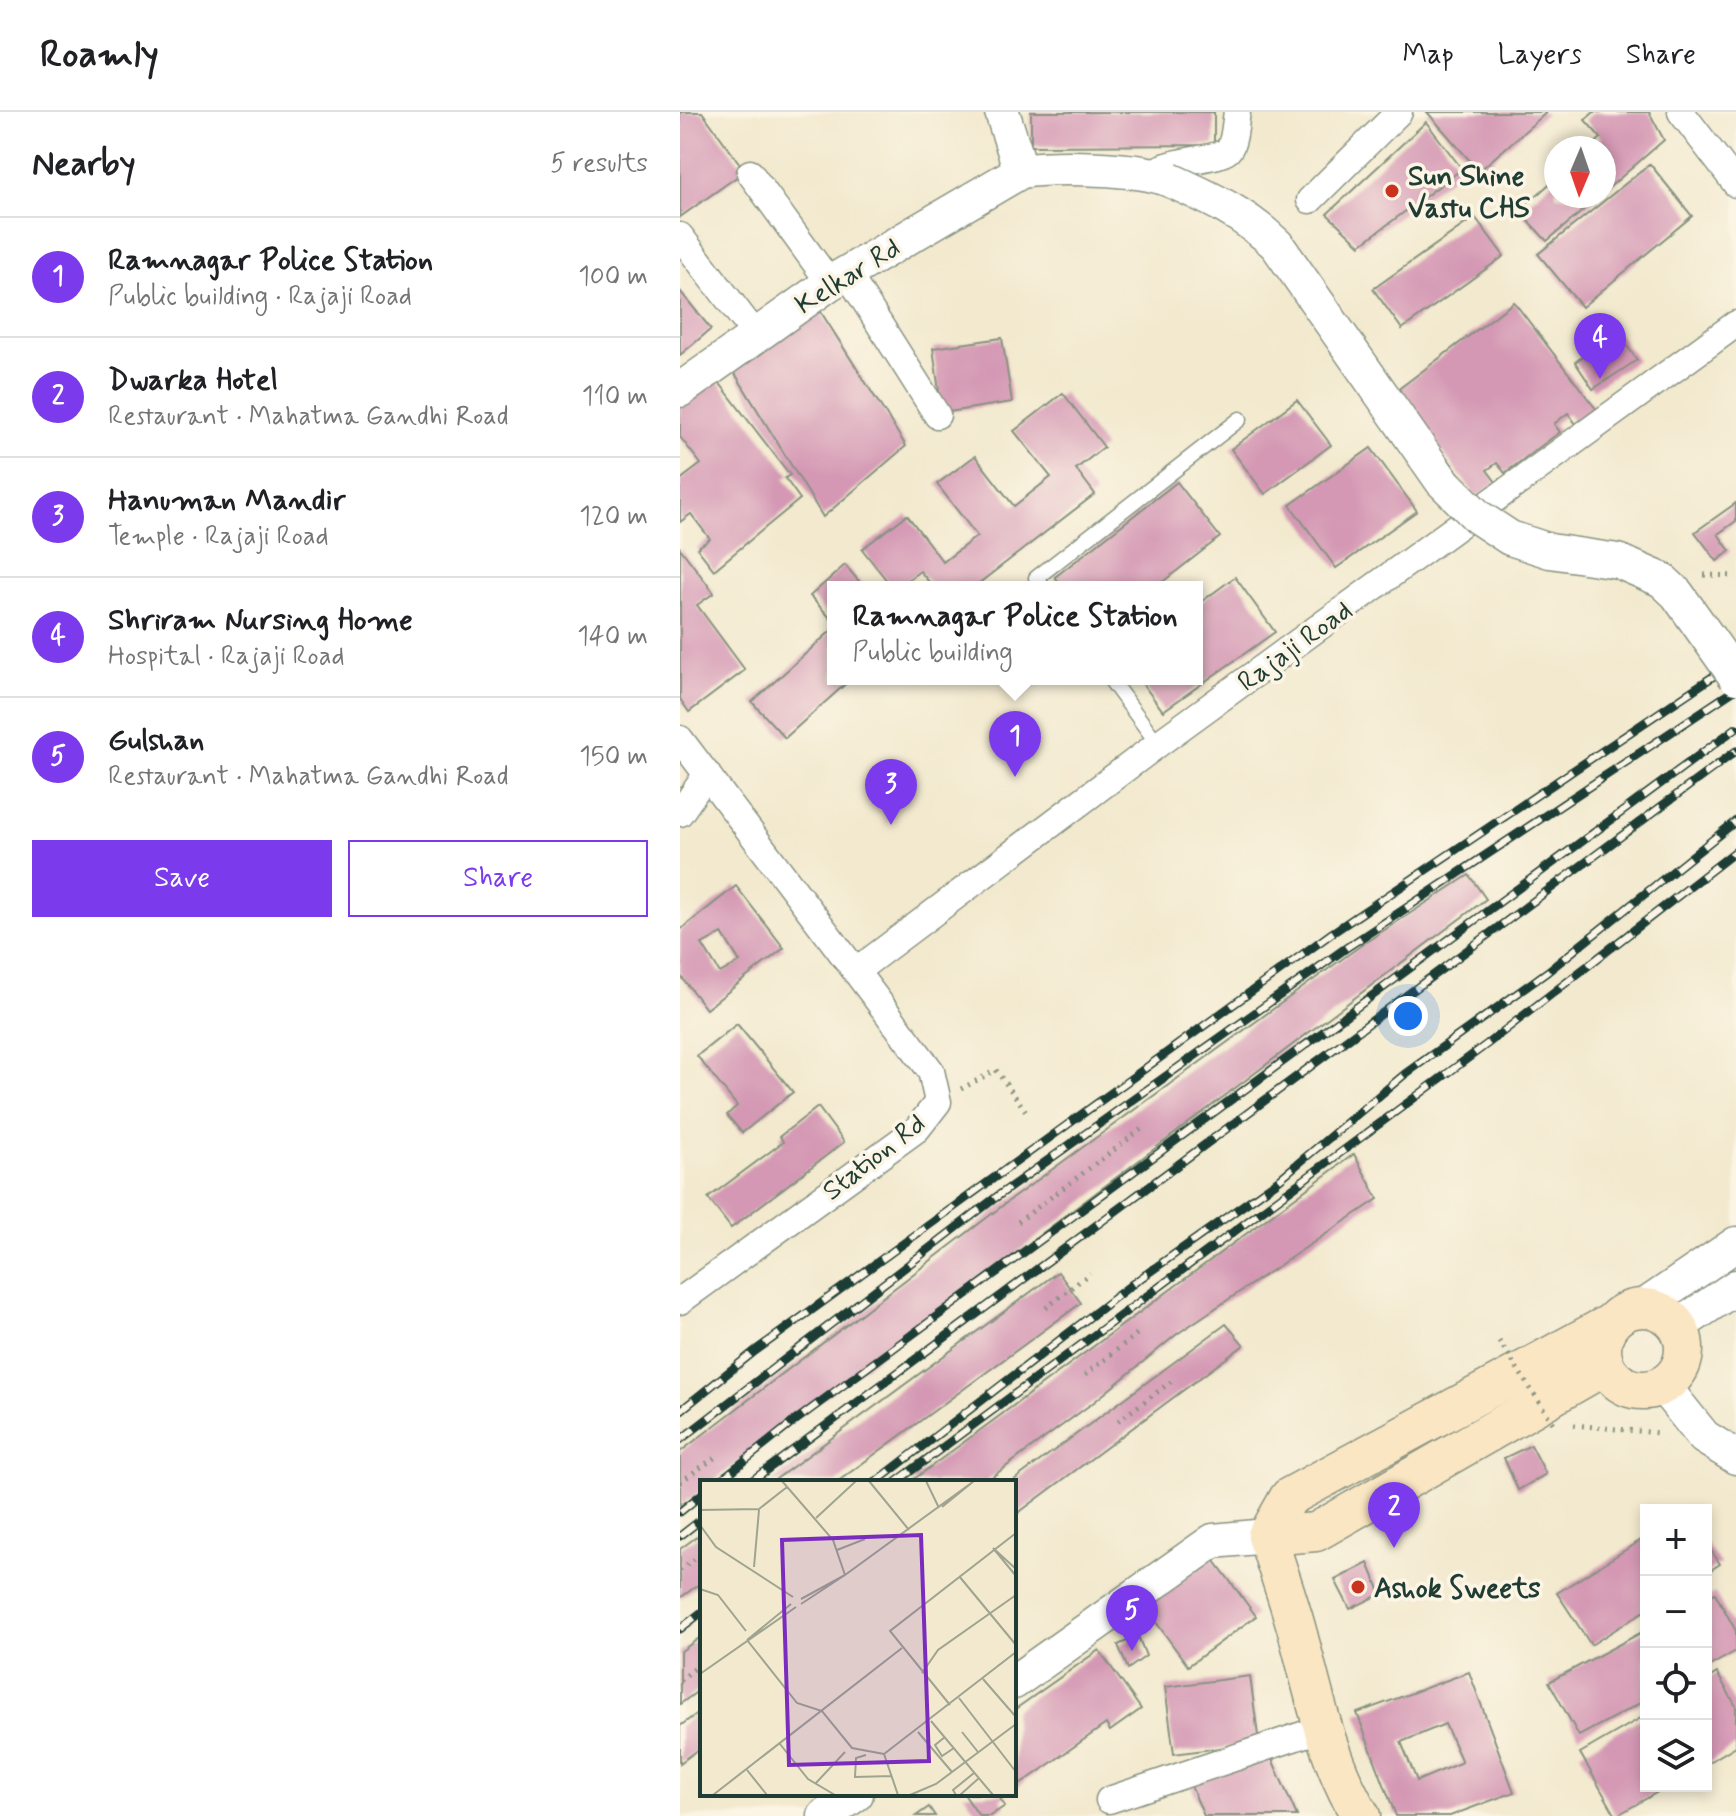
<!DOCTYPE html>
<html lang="en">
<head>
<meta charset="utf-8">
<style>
  body { margin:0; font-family:Mynerve,sans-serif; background:#f6f6f6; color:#202124 }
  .controls { position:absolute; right:24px; bottom:24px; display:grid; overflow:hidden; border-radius:0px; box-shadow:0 4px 12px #0003 }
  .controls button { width:72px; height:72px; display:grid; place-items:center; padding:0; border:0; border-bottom:2px solid #e0e0e0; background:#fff; color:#202124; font:40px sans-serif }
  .compass { position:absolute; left:864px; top:24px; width:72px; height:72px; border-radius:50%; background:#fff; box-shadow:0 4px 12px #0003; rotate:182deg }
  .you { position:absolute; left:728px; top:904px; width:28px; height:28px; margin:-20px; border:6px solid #fff; border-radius:50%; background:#1a73e8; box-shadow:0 0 0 12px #1a73e833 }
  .badge { display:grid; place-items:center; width:52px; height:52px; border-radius:50%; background:#7c3aed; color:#fff; font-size:26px; font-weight:700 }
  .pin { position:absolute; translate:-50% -66px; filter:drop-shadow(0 2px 4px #0008) }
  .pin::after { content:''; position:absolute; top:42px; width:28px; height:24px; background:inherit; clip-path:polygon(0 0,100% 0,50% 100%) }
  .popup { position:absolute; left:147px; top:469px; width:376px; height:104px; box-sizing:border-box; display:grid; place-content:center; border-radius:0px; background:#fff; filter:drop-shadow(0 2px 6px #0005); font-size:26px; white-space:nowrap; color:#757577 }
  .popup b { font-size:30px; color:#202124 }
  .popup::after { content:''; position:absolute; left:50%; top:100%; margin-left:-16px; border:16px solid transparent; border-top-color:#fff }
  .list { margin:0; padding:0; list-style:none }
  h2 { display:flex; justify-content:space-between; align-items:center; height:104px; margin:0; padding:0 32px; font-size:34px }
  h2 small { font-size:26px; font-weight:400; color:#757577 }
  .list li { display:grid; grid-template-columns:52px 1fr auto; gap:24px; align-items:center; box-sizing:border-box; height:120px; padding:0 32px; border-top:2px solid #e0e0e0 }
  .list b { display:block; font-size:30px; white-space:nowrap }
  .list p { margin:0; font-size:26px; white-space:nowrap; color:#757577 }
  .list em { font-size:26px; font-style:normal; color:#757577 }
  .actions { display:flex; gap:16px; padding:24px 32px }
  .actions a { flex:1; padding:18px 0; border:2px solid #7c3aed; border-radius:0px; text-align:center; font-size:28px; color:#7c3aed }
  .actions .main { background:#7c3aed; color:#fff }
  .icon { flex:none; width:44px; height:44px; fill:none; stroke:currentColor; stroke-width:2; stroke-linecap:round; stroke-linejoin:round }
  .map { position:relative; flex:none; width:1056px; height:1704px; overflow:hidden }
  header { display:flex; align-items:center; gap:48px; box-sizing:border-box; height:112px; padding:0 40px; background:#fff; border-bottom:2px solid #e0e0e0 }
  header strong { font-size:38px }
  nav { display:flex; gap:44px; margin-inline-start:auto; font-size:28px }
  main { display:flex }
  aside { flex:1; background:#fff }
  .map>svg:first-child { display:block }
  .building { fill:#d498b4; fill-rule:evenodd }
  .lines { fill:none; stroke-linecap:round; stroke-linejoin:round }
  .service-casing { stroke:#889381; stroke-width:17 }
  .minor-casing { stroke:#889381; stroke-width:29 }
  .tertiary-casing { stroke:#889381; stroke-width:37 }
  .secondary-casing { stroke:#889381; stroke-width:41 }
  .path { stroke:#889381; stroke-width:5; stroke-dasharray:2 6; stroke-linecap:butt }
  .service { stroke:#fff; stroke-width:14 }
  .minor { stroke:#fff; stroke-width:26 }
  .tertiary { stroke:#fff; stroke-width:34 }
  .secondary { stroke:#fbe6c3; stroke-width:38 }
  .rail-casing { stroke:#1f3d34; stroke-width:9 }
  .rail { stroke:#fcf5e5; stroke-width:6; stroke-dasharray:18; stroke-linecap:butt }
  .tertiary-bridge-casing { stroke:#889381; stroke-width:37; stroke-linecap:butt }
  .path-bridge { stroke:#889381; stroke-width:5; stroke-dasharray:2 6; stroke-linecap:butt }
  .tertiary-bridge { stroke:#fff; stroke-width:34 }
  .poi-dot { fill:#c8321e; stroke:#fcf5e5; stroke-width:3 }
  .labels { text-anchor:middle; stroke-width:7; stroke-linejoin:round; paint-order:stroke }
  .poi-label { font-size:28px; font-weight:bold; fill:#1f3d34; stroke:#fcf5e5; text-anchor:start }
  .street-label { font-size:28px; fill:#1f3d34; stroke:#fcf5e5 }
  .inset-road { fill:none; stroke:#9ea490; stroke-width:2 }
  .view { fill:#7b2cbf; fill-opacity:0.15; stroke:#7b2cbf; stroke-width:4 }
  .inset-edge { fill:none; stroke:#1f3d34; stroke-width:4 }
</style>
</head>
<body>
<header>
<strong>Roamly</strong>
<nav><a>Map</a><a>Layers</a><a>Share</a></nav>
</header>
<main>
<aside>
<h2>Nearby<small>5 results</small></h2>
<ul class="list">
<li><span class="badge">1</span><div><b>Ramnagar Police Station</b><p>Public building · Rajaji Road</p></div><em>100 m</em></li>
<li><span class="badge">2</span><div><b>Dwarka Hotel</b><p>Restaurant · Mahatma Gandhi Road</p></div><em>110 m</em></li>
<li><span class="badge">3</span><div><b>Hanuman Mandir</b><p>Temple · Rajaji Road</p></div><em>120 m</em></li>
<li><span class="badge">4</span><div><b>Shriram Nursing Home</b><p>Hospital · Rajaji Road</p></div><em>140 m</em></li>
<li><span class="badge">5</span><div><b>Gulshan</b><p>Restaurant · Mahatma Gandhi Road</p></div><em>150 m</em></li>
</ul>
<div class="actions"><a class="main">Save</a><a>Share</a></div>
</aside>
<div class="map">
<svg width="1056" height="1704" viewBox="0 0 1056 1704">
  <rect width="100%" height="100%" fill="#fcf5e5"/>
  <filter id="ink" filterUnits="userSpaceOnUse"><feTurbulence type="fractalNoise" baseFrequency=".0125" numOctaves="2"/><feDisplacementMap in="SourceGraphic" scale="16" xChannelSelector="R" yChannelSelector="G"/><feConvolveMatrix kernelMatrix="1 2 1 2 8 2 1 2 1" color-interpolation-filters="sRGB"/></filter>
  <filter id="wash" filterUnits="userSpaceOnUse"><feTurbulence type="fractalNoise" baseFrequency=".006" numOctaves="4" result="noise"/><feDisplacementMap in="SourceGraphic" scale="32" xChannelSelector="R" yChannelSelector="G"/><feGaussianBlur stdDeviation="1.8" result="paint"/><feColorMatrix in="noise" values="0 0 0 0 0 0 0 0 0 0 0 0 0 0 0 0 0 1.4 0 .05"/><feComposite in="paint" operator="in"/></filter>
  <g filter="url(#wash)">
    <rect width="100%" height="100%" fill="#f2e9ce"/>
    <g id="blocks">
      <g class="building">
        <path d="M0 0H22L65 59 0 105Z"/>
        <path d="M351 0H534V33L351 34Z"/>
        <path d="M747 0H867L799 59Z"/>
        <path d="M914 0H969L984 28 924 80V36H910L921 26 905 8Z"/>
        <path d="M746 10 782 57 680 133 647 102Z"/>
        <path d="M970 52 1012 104 902 195 858 142Z"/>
        <path d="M876 66V84H920L867 129 839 99Z"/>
        <path d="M795 105 824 144 722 217 693 177Z"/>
        <path d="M0 179 31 217 0 243Z"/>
        <path d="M834 190 916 297 896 312 888 301 874 312 880 320 825 361 817 351 807 358 816 370 797 385 716 279Z"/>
        <path d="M139 197 226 334 143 405 51 255Z"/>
        <path d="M938 221 957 248 913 277 895 250Z"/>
        <path d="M322 226 332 290 262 301 253 236Z"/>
        <path d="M35 265 110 363 105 366 120 387 34 458 17 436 30 427 11 402 0 410V368L21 352 0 325V292Z"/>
        <path d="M383 281 424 335 396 357 415 382 294 475H253L240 459 218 475H212L182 437 227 403 263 450 297 424 257 372 295 344 334 394 371 365 334 319Z"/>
        <path d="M617 288 651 333 585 382 551 337Z"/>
        <path d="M691 336 737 399 656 456 610 393Z"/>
        <path d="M497 370 540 425 476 475H383L375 465Z"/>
        <path d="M1056 391V409L1038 422 1050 439 1037 449 1015 420Z"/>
        <path d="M0 436 34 481 17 493 65 558 9 600 0 587Z"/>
        <path d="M165 453 184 475H153V509L130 484Z"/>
        <path d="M555 465 595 520 483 599 459 567H517V493Z"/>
        <path d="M153 517V567H171L105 626 72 590Z"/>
        <path d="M789 763 806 787 32 1370H22V1378L0 1394V1340L330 1088 680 834Z"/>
        <path d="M56 774 104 836 26 897 0 863V818ZM42 821 60 850 40 861 22 832Z"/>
        <path d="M57 912 113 980 62 1021 47 1003 57 994 17 944Z"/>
        <path d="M138 995 164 1030 51 1116 28 1086 103 1030 100 1024Z"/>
        <path d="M674 1042 698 1087 497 1222 414 1290 305 1370H230Z"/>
        <path d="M378 1160 401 1191 157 1370H92Z"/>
        <path d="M546 1212 564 1233 334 1404V1368Z"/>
        <path d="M851 1333 866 1362 838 1378 824 1346Z"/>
        <path d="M22 1421V1470L0 1486V1437Z"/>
        <path d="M966 1425V1498L911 1533 877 1481Z"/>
        <path d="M1026 1431 1040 1452 1026 1461Z"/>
        <path d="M532 1445 576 1504 508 1554 465 1495Z"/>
        <path d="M688 1451 701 1482 670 1497 655 1468Z"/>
        <path d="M1035 1481 1056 1519V1539L1026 1556V1486Z"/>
        <path d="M966 1518V1588L899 1624 869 1570Z"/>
        <path d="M22 1524V1576L0 1592V1540Z"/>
        <path d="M458 1524 466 1544 448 1557 438 1533Z"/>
        <path d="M419 1538 461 1597 430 1619 426 1612 334 1677V1598Z"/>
        <path d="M789 1560 834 1680 770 1704H716L677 1601ZM765 1612 782 1650 737 1669 721 1630Z"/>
        <path d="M1037 1561 1056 1594V1634L1026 1652V1568Z"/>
        <path d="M570 1564 579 1631 494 1642 485 1575Z"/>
        <path d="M22 1598V1635L0 1651V1614Z"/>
        <path d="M966 1603V1674H988L936 1704 900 1641Z"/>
        <path d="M589 1640 617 1704H524L511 1674Z"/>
        <path d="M284 1682H328L320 1687 325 1694 310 1704H299Z"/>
        <path d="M249 1695 255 1704H236Z"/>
      </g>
    </g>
  </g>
  <g filter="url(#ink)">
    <use href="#blocks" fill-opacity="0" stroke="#889381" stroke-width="2"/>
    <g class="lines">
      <g class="service-casing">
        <g id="service">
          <path d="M363 475 356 466 560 307"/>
          <path d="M430 567 478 632"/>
        </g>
      </g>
      <g class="minor-casing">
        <g id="minor">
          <path d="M1001 0 1056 72"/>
          <path d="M70 61 150 171"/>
          <path d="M472 61C493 46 542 48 549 37 555 28 555 11 557 0"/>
          <path d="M630 88 719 0"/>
          <path d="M0 124 75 222"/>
          <path d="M167 161 257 303"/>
          <path d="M0 627 251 959 258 990 237 1017 0 1189"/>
          <path d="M0 701 27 662"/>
          <path d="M176 859 478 632 1056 212"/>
          <path d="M429 1688 643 1616"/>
        </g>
      </g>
      <g class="tertiary-casing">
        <g id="tertiary">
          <path d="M322 0 341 59"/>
          <path d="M0 278 150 171 341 59C375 54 459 55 490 68"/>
          <path d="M962 1196 1056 1132"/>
          <path d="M998 1214 1056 1175"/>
          <path d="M983 1274 1024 1325 1056 1345"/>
          <path d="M334 1570 533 1429 587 1424"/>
          <path d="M145 1704 176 1682"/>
        </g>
      </g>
      <g class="secondary-casing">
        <g id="secondary">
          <circle cx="963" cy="1237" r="41"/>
          <path d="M587 1424 609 1385 929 1212"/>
          <path d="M587 1424 636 1420 925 1254"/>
          <path d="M587 1424C598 1459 611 1494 620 1530 636 1589 648 1651 681 1704"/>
        </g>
      </g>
      <g class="path">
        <path d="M1024 463 1056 464"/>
        <path d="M281 977 316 958 348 1002"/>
        <path d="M338 1110 463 1016"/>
        <path d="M366 1196 410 1161"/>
        <path d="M405 1263 458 1221"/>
        <path d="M438 1309 495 1267"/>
        <path d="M894 1313 979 1321"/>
        <path d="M0 1370 37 1344"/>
        <path d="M0 1458 22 1442"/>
        <path d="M0 1568 22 1551"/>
      </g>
      <use href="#service" class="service"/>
      <use href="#minor" class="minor"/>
      <use href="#tertiary" class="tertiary"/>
      <use href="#secondary" class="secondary"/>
      <g class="rail-casing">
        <g id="rail">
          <path d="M0 1299 75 1239 652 821 1056 549"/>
          <path d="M0 1328 315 1086 666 836 1056 577"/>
          <path d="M38 1370 116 1308 1056 616"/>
          <path d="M70 1370 1056 639"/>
          <path d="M196 1370 451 1173 596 1070 725 962 867 860 1056 709"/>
          <path d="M216 1370 807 932 1056 739"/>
          <path d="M0 1400 22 1382"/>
          <path d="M0 1424 22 1407"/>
          <path d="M0 1517 22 1500"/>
        </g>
      </g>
      <use href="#rail" class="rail"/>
      <g class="tertiary-bridge-casing">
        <path id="tertiary-bridge" d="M490 68C530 86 565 102 597 133L762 369 798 405 830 426 870 439 938 449 982 468 997 482 1056 565"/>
      </g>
      <path class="path-bridge" d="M819 1229 873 1311"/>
      <use href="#tertiary-bridge" class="tertiary-bridge"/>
    </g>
  </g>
  <g class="poi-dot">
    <circle cx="712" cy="79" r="8"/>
    <circle cx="678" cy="1475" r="8"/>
  </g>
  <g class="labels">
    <g class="poi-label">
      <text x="728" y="73">Sun Shine<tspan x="728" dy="32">Vastu CHS</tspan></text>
      <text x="694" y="1485">Ashok Sweets</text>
    </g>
    <g class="street-label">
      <text transform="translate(167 163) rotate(-32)" y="10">Kelkar Rd</text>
      <text transform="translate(614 533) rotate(-36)" y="10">Rajaji Road</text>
      <text transform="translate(193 1044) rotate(-38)" y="10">Station Rd</text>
    </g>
  </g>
  <g transform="translate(20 1368)">
    <rect width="316" height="316" fill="#f2e9ce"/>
    <path class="inset-road" d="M82 1 133 60 145 95M169 1 209 50M226 1 239 28M242 27 274 1M0 30 59 29 87 7M116 38 156 1M0 45 16 67 93 117M293 68 316 96M293 68 316 89M137 70 165 59M54 87 59 30M145 95 274 1M259 96 316 165M0 109 18 115 46 151M101 119 145 95M101 124 145 95M47 160 97 223 122 231 152 268 184 274M47 160 91 124M222 193 238 170 316 115M0 194 96 127M283 199 316 237M259 218 316 292M250 225 190 151 316 53M231 241 293 315M218 252 252 292M262 252 278 272M245 257 235 265 242 276 254 268M80 264 108 299 135 315M184 274 316 172M184 274 198 315M166 275 156 278 155 297 192 296M47 290 67 315M115 304 145 272M13 315 202 168M210 315 236 304 316 244M256 315 253 310 274 293M260 315 279 298"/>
    <path class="view" d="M221 55 229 281 89 285 82 60Z"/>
    <rect width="316" height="316" class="inset-edge"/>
  </g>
</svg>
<div class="controls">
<button>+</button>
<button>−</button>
<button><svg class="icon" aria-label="locate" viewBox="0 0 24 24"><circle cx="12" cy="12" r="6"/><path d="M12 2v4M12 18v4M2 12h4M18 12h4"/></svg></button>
<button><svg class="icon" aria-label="layers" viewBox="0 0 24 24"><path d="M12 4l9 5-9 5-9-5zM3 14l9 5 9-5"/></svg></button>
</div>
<svg class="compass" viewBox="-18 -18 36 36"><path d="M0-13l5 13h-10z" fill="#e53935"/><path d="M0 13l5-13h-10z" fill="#757577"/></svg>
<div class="you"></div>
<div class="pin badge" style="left:335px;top:665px">1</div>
<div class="popup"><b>Ramnagar Police Station</b>Public building</div>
<div class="pin badge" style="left:714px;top:1436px">2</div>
<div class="pin badge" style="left:211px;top:713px">3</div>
<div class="pin badge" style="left:920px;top:267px">4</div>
<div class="pin badge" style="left:452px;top:1539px">5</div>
</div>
</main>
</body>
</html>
